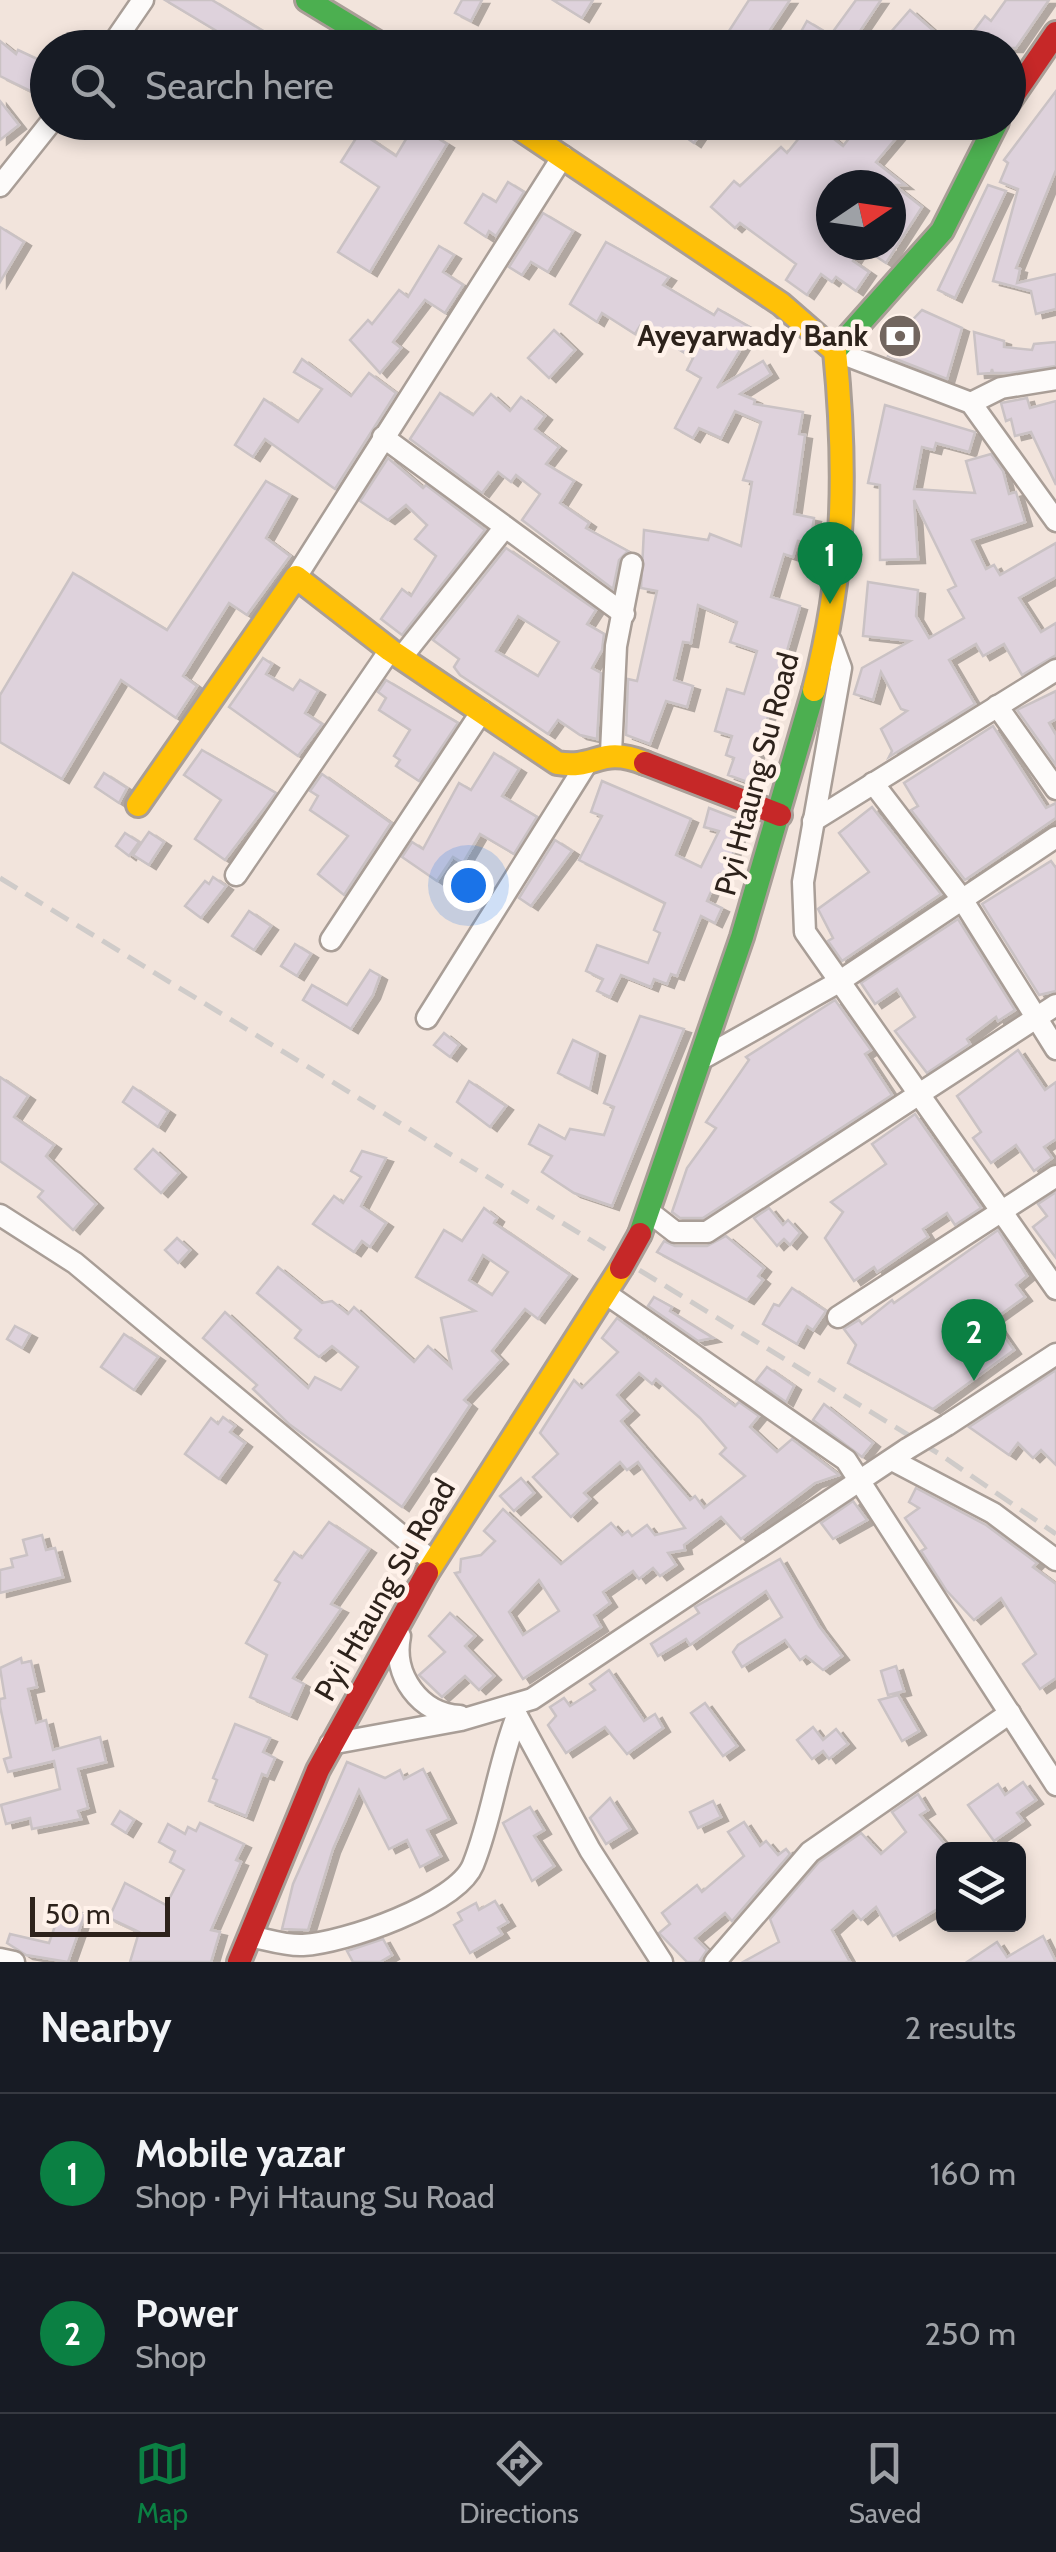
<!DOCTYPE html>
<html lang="en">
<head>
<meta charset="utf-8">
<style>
  body { margin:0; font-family:Cabin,sans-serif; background:#20242c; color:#f1f3f6 }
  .controls { position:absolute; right:30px; bottom:30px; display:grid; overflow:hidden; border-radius:15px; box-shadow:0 5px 15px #0003 }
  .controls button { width:90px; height:90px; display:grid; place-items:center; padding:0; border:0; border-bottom:2px solid #363941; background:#171b24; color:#f1f3f6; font:50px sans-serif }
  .compass { position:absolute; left:816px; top:170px; width:90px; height:90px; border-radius:50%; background:#171b24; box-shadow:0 5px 15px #0003; rotate:77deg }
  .scale { position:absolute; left:30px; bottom:25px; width:140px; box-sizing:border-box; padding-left:10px; border:5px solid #2d221b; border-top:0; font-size:28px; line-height:35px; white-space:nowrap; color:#2d221b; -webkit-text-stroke:8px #fff2ea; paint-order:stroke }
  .you { position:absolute; left:468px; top:885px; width:35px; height:35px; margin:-25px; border:8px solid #fff; border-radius:50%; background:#1a73e8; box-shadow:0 0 0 15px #1a73e833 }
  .badge { display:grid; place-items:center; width:65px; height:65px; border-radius:50%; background:#0b8043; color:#fff; font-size:32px; font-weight:700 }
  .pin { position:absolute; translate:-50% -82px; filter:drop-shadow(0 2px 5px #0008) }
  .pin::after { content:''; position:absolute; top:52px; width:35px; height:30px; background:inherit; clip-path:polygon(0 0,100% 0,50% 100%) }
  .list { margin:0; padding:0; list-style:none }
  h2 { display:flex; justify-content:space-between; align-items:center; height:130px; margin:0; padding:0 40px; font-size:42px }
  h2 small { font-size:32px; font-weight:400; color:#9ea1a6 }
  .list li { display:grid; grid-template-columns:65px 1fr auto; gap:30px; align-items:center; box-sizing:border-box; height:160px; padding:0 40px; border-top:2px solid #363941 }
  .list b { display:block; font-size:38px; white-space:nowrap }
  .list p { margin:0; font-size:32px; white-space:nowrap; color:#9ea1a6 }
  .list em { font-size:32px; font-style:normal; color:#9ea1a6 }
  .icon { flex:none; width:55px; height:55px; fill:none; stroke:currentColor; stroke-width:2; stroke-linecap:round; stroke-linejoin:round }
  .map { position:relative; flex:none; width:1056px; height:1962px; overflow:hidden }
  .search { position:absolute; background:#171b24; box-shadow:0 5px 15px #0003; left:30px; right:30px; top:30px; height:110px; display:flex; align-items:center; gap:25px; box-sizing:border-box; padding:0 35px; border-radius:55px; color:#9ea1a6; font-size:38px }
  .sheet { height:450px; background:#171b24 }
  nav { display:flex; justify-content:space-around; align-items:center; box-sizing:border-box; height:140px; border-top:2px solid #363941; background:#171b24; font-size:28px; color:#9ea1a6 }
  nav a { display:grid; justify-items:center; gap:5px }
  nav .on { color:#0b8043 }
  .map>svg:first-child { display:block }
  .building { fill:#ded2dc; stroke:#cac2c4; stroke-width:2.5; fill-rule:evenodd; filter:url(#shadow) }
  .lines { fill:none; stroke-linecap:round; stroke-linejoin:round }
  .street-casing { stroke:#a99e97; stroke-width:25 }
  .fast-casing { stroke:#a99e97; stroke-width:28 }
  .slow-casing { stroke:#a99e97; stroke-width:28 }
  .jam-casing { stroke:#a99e97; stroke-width:28 }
  .street { stroke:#fdfbfa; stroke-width:20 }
  .fast { stroke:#4caf50; stroke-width:22 }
  .slow { stroke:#ffc107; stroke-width:22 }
  .jam { stroke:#c62828; stroke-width:22 }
  .rail { stroke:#cfcbc9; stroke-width:5; stroke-dasharray:20 10; stroke-linecap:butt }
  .street-bridge-casing { stroke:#a99e97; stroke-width:25; stroke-linecap:butt }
  .jam-bridge-casing { stroke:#a99e97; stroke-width:28; stroke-linecap:butt }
  .street-bridge { stroke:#fdfbfa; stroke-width:20 }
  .jam-bridge { stroke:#c62828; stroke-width:22 }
  .labels { text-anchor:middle; stroke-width:9; stroke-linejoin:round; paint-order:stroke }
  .poi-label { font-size:30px; font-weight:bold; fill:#2d221b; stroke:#fff2ea; text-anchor:end }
  .street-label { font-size:30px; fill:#2d221b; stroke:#fff2ea }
</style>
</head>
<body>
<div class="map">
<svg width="1056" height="1962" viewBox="0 0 1056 1962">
  <defs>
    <filter id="shadow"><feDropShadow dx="7" dy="4" stdDeviation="0" flood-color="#0004"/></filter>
  </defs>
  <rect width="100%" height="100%" fill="#f2e4dc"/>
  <g class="building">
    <path d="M165 0H212L291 48H245Z"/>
    <path d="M462 0H482L471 21 455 13Z"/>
    <path d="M553 0H593L582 18Z"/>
    <path d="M749 0H790L758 48H718Z"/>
    <path d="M856 0H881L850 46 832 33Z"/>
    <path d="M1006 0H1049L1016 48H986L970 36 985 16 991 21Z"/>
    <path d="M910 10 936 33 924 48H877Z"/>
    <path d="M807 21 825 32 816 48 797 39Z"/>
    <path d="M0 41 16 54 18 50 48 64 39 95 0 76Z"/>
    <path d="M1056 91V170L1016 268 1020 269 1017 283 1056 274V309L1036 314 1031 291 993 281 1018 189 1000 182 1008 163 1004 160Z"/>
    <path d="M0 101 19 125 0 140Z"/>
    <path d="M664 122H708L694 143Z"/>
    <path d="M812 122 843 146 862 122H892L902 131 876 162 905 185H894L922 207 886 263 862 247 853 261 869 272 856 291 836 277 832 282 821 274 807 295 786 280 796 264 740 223 735 228 711 207 734 181 740 186 781 147 787 153ZM831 185H891V248L831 245Z"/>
    <path d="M415 124 447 144 370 272 338 252 379 187 341 162 360 132 396 156Z"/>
    <path d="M508 182 524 192 496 236 489 231 486 237 465 223 483 194 496 202Z"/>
    <path d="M988 185 1006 191 955 298 938 290Z"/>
    <path d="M543 213 573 231 548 272 531 262 522 275 509 267Z"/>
    <path d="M0 227 24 242 0 282Z"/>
    <path d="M606 242 669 277 663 285 714 315 718 309 753 329 717 388 763 361 771 374 740 394 755 400 754 404 803 412 799 434 805 435 794 514 814 518 810 543 798 541 793 557 784 554 771 597 800 606 753 768 758 770 753 784 728 775 734 758 726 755 732 736 715 731 727 689 744 694 757 651 730 642 737 622 698 605 691 643 683 642 674 680 693 686 687 707 666 701 650 744 626 735 628 679 637 681 657 591 641 588 644 530 708 540 710 534 741 546 752 482 743 480 761 422 735 411 721 438 699 428 693 438 675 428 701 378 687 370 693 358 640 326 635 334 602 313 597 322 570 304Z"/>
    <path d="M439 246 454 255 443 272 463 285 445 313 425 300 393 342 401 348 380 373 350 340 368 320 372 324 399 290 408 297Z"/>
    <path d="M922 310 962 328 947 379 888 356 898 335Z"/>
    <path d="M554 330 575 350 549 378 528 358Z"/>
    <path d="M974 332 1004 341V347L1032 350 1034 344 1056 342V366L1010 373H993L992 369 991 373 978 374Z"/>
    <path d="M302 359 351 396 369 373 396 393 335 489 265 439 253 457 235 445 264 399 298 422 322 389 294 372Z"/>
    <path d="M440 393 473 415 491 394 510 411 521 397 545 416 535 429 559 447 546 464 574 481 560 503 589 523 586 528 628 551 619 560 613 589 522 520 540 494 516 475 511 482 498 472 482 493 410 439Z"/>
    <path d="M1027 398 1030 408 1056 401V485L1031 432 1015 436 1011 419 1006 421 1001 403Z"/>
    <path d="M885 405 975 432 969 452 936 443 934 450 922 447 914 489 975 493 966 461 991 454 1003 471 1009 494 1016 492 1025 522 972 540 986 569 994 565 1000 575 1056 543V577L1019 598 1041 632 1056 623V655L1022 675 1004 644 983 656 976 644 949 660 975 704 889 757 892 751 881 729 907 711 901 709 881 672 873 700 854 694 862 668 910 641 863 636 868 582 918 590 916 616 929 638 964 618 948 590 956 586 914 500 918 559 880 560V485L868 483Z"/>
    <path d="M388 458 423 488 426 485 485 530 402 635 381 619 402 589 411 596 436 556 415 539 427 525 406 505 388 520 360 501Z"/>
    <path d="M266 481 290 495 266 538 290 556 247 615 229 603 183 676 197 686 176 718 121 680 62 779 0 742V695L73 573 167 630Z"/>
    <path d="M506 548 596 610 587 624 604 634 602 650 592 668 601 673 597 739 580 735 558 720 548 734 460 675 454 667 459 659 433 640ZM518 616 559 642 538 676 496 651Z"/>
    <path d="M263 658 272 664 266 674 293 690 300 680 318 691 305 713 322 724 298 756 229 707Z"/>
    <path d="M386 680 458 723 419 781 396 766 400 760 394 756 410 730 379 710 386 698 378 692Z"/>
    <path d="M1056 691V719L1049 723 1056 735V765L1017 710Z"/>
    <path d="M993 726 1046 808 1056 803V818L965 880 911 810 918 806 904 783Z"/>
    <path d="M202 750 276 793 225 860 195 839 221 800 184 775Z"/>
    <path d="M494 753 519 769 502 796 537 817 514 854 480 834 463 863 453 857 437 881 402 857 412 842 423 849 459 783 471 790Z"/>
    <path d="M104 773 127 788 119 803 95 787Z"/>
    <path d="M322 774 391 823 344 895 318 874 348 836 310 810 318 796 310 791Z"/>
    <path d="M602 781 691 819 676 855 701 867 719 831 704 827 709 808 743 821 728 869 724 877 719 874 707 901 722 908 715 923 701 916 677 976 671 974 667 984 654 979 651 987 621 975 610 997 597 991 603 979 586 971 597 945 648 963 660 933 654 930 665 903 579 860 602 816 591 812Z"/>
    <path d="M872 807 941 894 842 961 828 941 833 938 818 909 869 872 839 833Z"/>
    <path d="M149 832 164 842 149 865 133 855Z"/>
    <path d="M125 833 139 842 129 856 116 846Z"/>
    <path d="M555 840 572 851 531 906 519 898Z"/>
    <path d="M1051 861 1056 868V991L1039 995 982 904Z"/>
    <path d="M213 877 226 886 201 918 185 906 205 881 209 884Z"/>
    <path d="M249 911 271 926 254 950 232 936Z"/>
    <path d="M958 919 1015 1010 998 1021 996 1017 967 1039 970 1044 927 1073 895 1031 915 1017 897 989 875 1004 861 983Z"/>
    <path d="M295 944 311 954 297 976 281 966Z"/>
    <path d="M370 970 380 976 373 995 351 1029 303 1000 312 985 347 1005Z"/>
    <path d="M835 1000 871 1050 865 1054 892 1095 703 1218H680L672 1212 687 1168 716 1128 706 1122 749 1060 746 1057Z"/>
    <path d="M640 1016 684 1029 612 1206 574 1193 542 1172 552 1156 529 1144 539 1125 565 1139 570 1129 604 1135 614 1107 604 1103Z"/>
    <path d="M444 1033 459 1045 450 1057 434 1045Z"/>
    <path d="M573 1040 598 1052 590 1089 558 1073Z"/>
    <path d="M1018 1050 1045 1090 1056 1082V1139L1044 1147 1052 1158 1034 1171 1016 1145 991 1163 973 1138 981 1132 957 1096Z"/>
    <path d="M0 1077 28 1096 14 1117 54 1145 46 1156 96 1204 73 1230 38 1197 43 1191 0 1161Z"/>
    <path d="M469 1081 506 1106 490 1127 457 1102Z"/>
    <path d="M133 1087 168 1111 158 1127 123 1102Z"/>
    <path d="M915 1114 981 1208 955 1225 947 1213 923 1229 928 1237 877 1272 874 1267 854 1281 825 1238 843 1212 831 1202 886 1164 872 1144Z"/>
    <path d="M153 1149 179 1173 161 1193 135 1169Z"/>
    <path d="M362 1151 386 1158 361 1206 386 1223 370 1247 362 1241 354 1252 313 1224 334 1196 343 1203 361 1177 351 1171Z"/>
    <path d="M1056 1192V1258L1033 1227 1047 1216 1038 1204Z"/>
    <path d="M484 1208 497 1218 494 1223 570 1275 538 1319 525 1309 492 1351 501 1360 464 1400 470 1405 402 1507 289 1424 253 1389 257 1385 203 1338 225 1312 308 1388 315 1377 341 1390 358 1367 332 1346 319 1357 295 1338 301 1330 257 1293 278 1267 322 1303 332 1301 348 1314 354 1307 414 1362 428 1346 451 1367 441 1318 475 1311 416 1277 444 1230 462 1241ZM483 1255 508 1272 492 1295 469 1280Z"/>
    <path d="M769 1208 783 1225 788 1220 800 1233 790 1245 784 1239 777 1246 754 1218Z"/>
    <path d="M998 1230 1027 1276 1016 1285 1025 1297 993 1320 1014 1350 933 1409 848 1363 856 1345 844 1329 859 1320 862 1324 892 1300 894 1303Z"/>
    <path d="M726 1236 764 1268 758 1276 763 1280 747 1300 657 1252 664 1241 675 1246H707Z"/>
    <path d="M177 1238 190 1250 178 1263 165 1250Z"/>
    <path d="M792 1288 826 1311 813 1330 807 1326 797 1344 763 1324 774 1304 779 1306Z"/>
    <path d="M654 1297 672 1307 670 1311 713 1338 698 1341 648 1306Z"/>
    <path d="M617 1318 735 1406 739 1402 759 1416 750 1427 777 1452 792 1439 839 1475 815 1483 741 1539 721 1517 684 1545 685 1550 668 1553 676 1565 660 1576 653 1568 639 1579 633 1571 603 1592 610 1603 594 1615 601 1627 523 1679 455 1573 460 1572 461 1559 481 1555 495 1541 484 1531 503 1509 561 1564 611 1523 622 1535 628 1531 632 1536 647 1525 655 1535 685 1528 638 1462 627 1470 620 1462 584 1493 590 1499 571 1517 533 1477 558 1454 540 1433 574 1380 582 1388 618 1352 602 1338ZM639 1373 652 1384 656 1379 700 1418 726 1448 720 1454 745 1476 704 1508 695 1496 690 1500 621 1421 632 1411 617 1395ZM539 1580 559 1611 523 1635 509 1612Z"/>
    <path d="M15 1326 30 1334 22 1348 7 1339Z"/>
    <path d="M124 1334 158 1357 134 1390 101 1367Z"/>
    <path d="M767 1367 794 1386 786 1402 756 1381Z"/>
    <path d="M1056 1370V1465L1041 1450 1033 1458 1018 1443 1009 1455 969 1427Z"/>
    <path d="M824 1404 873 1443 862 1457 813 1420Z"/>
    <path d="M223 1417 235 1426 230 1432 245 1443 219 1479 185 1454 211 1418 218 1424Z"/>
    <path d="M521 1478 534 1493 514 1511 500 1496Z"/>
    <path d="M916 1488 986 1525 1037 1563 1033 1567 1056 1584V1678L1040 1689 1023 1664 1036 1654 1001 1598 974 1620 946 1590 921 1551 926 1548 905 1518 919 1508 909 1502Z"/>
    <path d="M853 1501 867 1520 833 1539 821 1523Z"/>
    <path d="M329 1522 369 1549 331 1604 341 1609 293 1678 304 1684 290 1715 250 1697 267 1655 246 1643 280 1583 275 1580 294 1552 302 1558Z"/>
    <path d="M42 1535 46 1550 55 1548 63 1577 0 1593V1570L13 1567 11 1559 27 1555 23 1540Z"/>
    <path d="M780 1559 819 1626 842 1656 823 1670 806 1656 800 1660 785 1640 742 1667 733 1652 738 1645 782 1617 766 1591 690 1645 686 1639 658 1656 651 1644 699 1613 695 1607Z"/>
    <path d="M450 1613 475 1636 465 1646 494 1676 479 1690 465 1676 442 1697 419 1675 445 1652 429 1636Z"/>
    <path d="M21 1658 22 1663 31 1661 37 1687 28 1689 36 1723 46 1720 53 1750 100 1737 106 1762 78 1769 88 1808 78 1811 81 1819 32 1829 30 1818 6 1824 1 1805 60 1789 54 1761 8 1772 4 1759 11 1757 0 1706V1699L5 1698 0 1668Z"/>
    <path d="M896 1666 904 1691 888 1695 881 1671Z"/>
    <path d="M609 1670 644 1721 655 1714 663 1728 627 1754 605 1727 566 1753 548 1725 556 1716 550 1707 564 1698 570 1706 595 1690 590 1684Z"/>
    <path d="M898 1695 919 1731 902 1741 879 1700Z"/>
    <path d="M705 1703 737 1746 723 1756 691 1713Z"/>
    <path d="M235 1724 270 1738 263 1752 275 1758 267 1776 262 1774 246 1816 209 1801 217 1780 213 1778Z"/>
    <path d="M813 1727 823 1740 836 1729 848 1744 829 1759 823 1751 812 1759 797 1740Z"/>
    <path d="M347 1762 385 1778 400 1770 404 1779 423 1769 449 1819 427 1830 441 1856 420 1867 407 1840 389 1849 359 1790 333 1849 308 1930 282 1929 293 1884Z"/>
    <path d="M1023 1782 1036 1800 1017 1813 1023 1821 994 1841 968 1805 998 1784 1005 1795Z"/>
    <path d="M918 1794 928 1810 920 1815 944 1843V1905L893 1936 876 1907 861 1920 853 1911 832 1930 850 1962H743L779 1942 770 1919 819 1862 861 1833 881 1854 906 1832 892 1812Z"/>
    <path d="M610 1798 630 1829 606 1844 590 1818Z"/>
    <path d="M713 1801 721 1817 698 1828 690 1812Z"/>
    <path d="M530 1807 544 1830 534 1836 554 1866 532 1881 503 1823Z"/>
    <path d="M120 1811 134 1820 126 1833 112 1824Z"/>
    <path d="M744 1822 760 1846 766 1841 778 1855 786 1849 790 1854 732 1921 725 1913 695 1938 707 1950 699 1962H687L659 1933 670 1924 662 1913 697 1885 702 1892 744 1856 728 1832Z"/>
    <path d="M200 1823 244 1844 236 1860 241 1862 211 1930 220 1932 211 1962H130L139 1932 109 1918 125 1883 166 1905 184 1870 170 1862 175 1851 159 1842 168 1824 185 1834 188 1827 196 1831Z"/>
    <path d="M495 1901 508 1922 498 1928 502 1934 470 1953 454 1925 462 1920 458 1913 476 1903 479 1910Z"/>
    <path d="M62 1906 85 1914 68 1962 26 1955 7 1943 10 1934 49 1943Z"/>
    <path d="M1043 1936 1056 1962H967L997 1942 1007 1957Z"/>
    <path d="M383 1939 392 1955 380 1962H353L347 1951Z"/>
  </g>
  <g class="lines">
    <g class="street-casing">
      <g id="street">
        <path d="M110 48 143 0"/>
        <path d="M0 186 51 122"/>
        <path d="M835 351 971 403 1056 521"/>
        <path d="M971 403 1001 388 1056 379"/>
        <path d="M383 437 624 614"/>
        <path d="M296 577 563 156"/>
        <path d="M831 641 841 668 803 882 805 932 1056 1289"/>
        <path d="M401 658 505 527"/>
        <path d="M997 706 1056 789"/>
        <path d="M611 753 616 646 632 564"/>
        <path d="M873 783 962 899 1056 1049"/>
        <path d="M813 821 1056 670"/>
        <path d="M236 875 390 650"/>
        <path d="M331 940 482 711"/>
        <path d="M427 1018 587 763"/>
        <path d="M705 1057 837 983 1056 837"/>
        <path d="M648 1211 675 1232H707L1056 1005"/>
        <path d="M0 1215 75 1263 433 1562"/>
        <path d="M605 1293 846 1460 1056 1785"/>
        <path d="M838 1317 1056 1176"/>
        <path d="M947 1425 1056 1354"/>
        <path d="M892 1460 993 1513 1056 1560"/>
        <path d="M400 1636C392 1675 420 1714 460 1716"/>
        <path d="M515 1712 590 1850 662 1962"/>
        <path d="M330 1744 461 1720 532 1699 907 1449"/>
        <path d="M249 1936C266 1939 285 1946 303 1945 344 1943 457 1904 473 1865 492 1818 498 1764 517 1716"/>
        <path d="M0 1959 14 1962"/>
        <path d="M715 1962 810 1852 1010 1713"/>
      </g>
    </g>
    <g class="fast-casing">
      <g id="fast">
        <path d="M307 0 386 48"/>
        <path d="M835 351 942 231 997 122"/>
        <path d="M640 1234 742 937 814 690"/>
      </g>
    </g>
    <g class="slow-casing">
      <g id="slow">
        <path d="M510 122 781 304 835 351C847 472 845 572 814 690"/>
        <path d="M138 805 296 577 390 650 557 763C597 770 599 745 645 763"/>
        <path d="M427 1573 621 1268"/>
      </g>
    </g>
    <g class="jam-casing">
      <g id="jam">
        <path d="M1008 103 1056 33"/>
        <path d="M645 763 780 815"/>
        <path d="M239 1962 318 1770 427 1573"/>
      </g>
    </g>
    <use href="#street" class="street"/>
    <use href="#fast" class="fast"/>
    <use href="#slow" class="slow"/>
    <use href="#jam" class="jam"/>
    <path class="rail" d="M0 878 941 1455 1056 1534"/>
    <g class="street-bridge-casing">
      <path id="street-bridge" d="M907 1449 947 1425"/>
    </g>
    <g class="jam-bridge-casing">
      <path id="jam-bridge" d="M621 1268 640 1234"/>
    </g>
    <use href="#street-bridge" class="street-bridge"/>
    <use href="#jam-bridge" class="jam-bridge"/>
  </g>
  <defs>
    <g id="bank-disc" transform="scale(2.25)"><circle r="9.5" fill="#72665f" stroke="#fff2ea"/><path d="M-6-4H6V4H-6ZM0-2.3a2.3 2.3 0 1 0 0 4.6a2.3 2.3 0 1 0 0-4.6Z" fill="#fff"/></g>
  </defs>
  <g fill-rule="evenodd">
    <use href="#bank-disc" x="900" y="336"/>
  </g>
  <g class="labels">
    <g class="poi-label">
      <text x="868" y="346">Ayeyarwady Bank</text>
    </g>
    <g class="street-label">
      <text transform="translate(757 774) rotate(-75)" y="10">Pyi Htaung Su Road</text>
      <text transform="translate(385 1590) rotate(-60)" y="10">Pyi Htaung Su Road</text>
    </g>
  </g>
</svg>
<div class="controls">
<button><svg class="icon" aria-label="layers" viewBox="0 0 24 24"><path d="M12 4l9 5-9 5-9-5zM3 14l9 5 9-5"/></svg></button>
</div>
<svg class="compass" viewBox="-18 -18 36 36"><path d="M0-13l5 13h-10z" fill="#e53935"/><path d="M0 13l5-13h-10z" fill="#9ea1a6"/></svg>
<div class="scale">50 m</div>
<div class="you"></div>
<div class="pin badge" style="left:830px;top:604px">1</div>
<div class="pin badge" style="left:974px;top:1381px">2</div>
<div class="search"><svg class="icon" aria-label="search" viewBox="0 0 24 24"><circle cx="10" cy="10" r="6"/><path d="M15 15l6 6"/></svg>Search here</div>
</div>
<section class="sheet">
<h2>Nearby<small>2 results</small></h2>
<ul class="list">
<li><span class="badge">1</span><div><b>Mobile yazar</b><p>Shop · Pyi Htaung Su Road</p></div><em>160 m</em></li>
<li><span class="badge">2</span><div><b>Power</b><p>Shop</p></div><em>250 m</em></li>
</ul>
</section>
<nav>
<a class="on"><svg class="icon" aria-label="map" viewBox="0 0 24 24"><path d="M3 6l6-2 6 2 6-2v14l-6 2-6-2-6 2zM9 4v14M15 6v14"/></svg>Map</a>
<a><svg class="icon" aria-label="directions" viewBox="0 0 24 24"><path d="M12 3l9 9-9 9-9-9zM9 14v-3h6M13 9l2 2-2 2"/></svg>Directions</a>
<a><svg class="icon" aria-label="saved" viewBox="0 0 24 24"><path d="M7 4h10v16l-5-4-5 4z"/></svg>Saved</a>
</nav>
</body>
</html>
